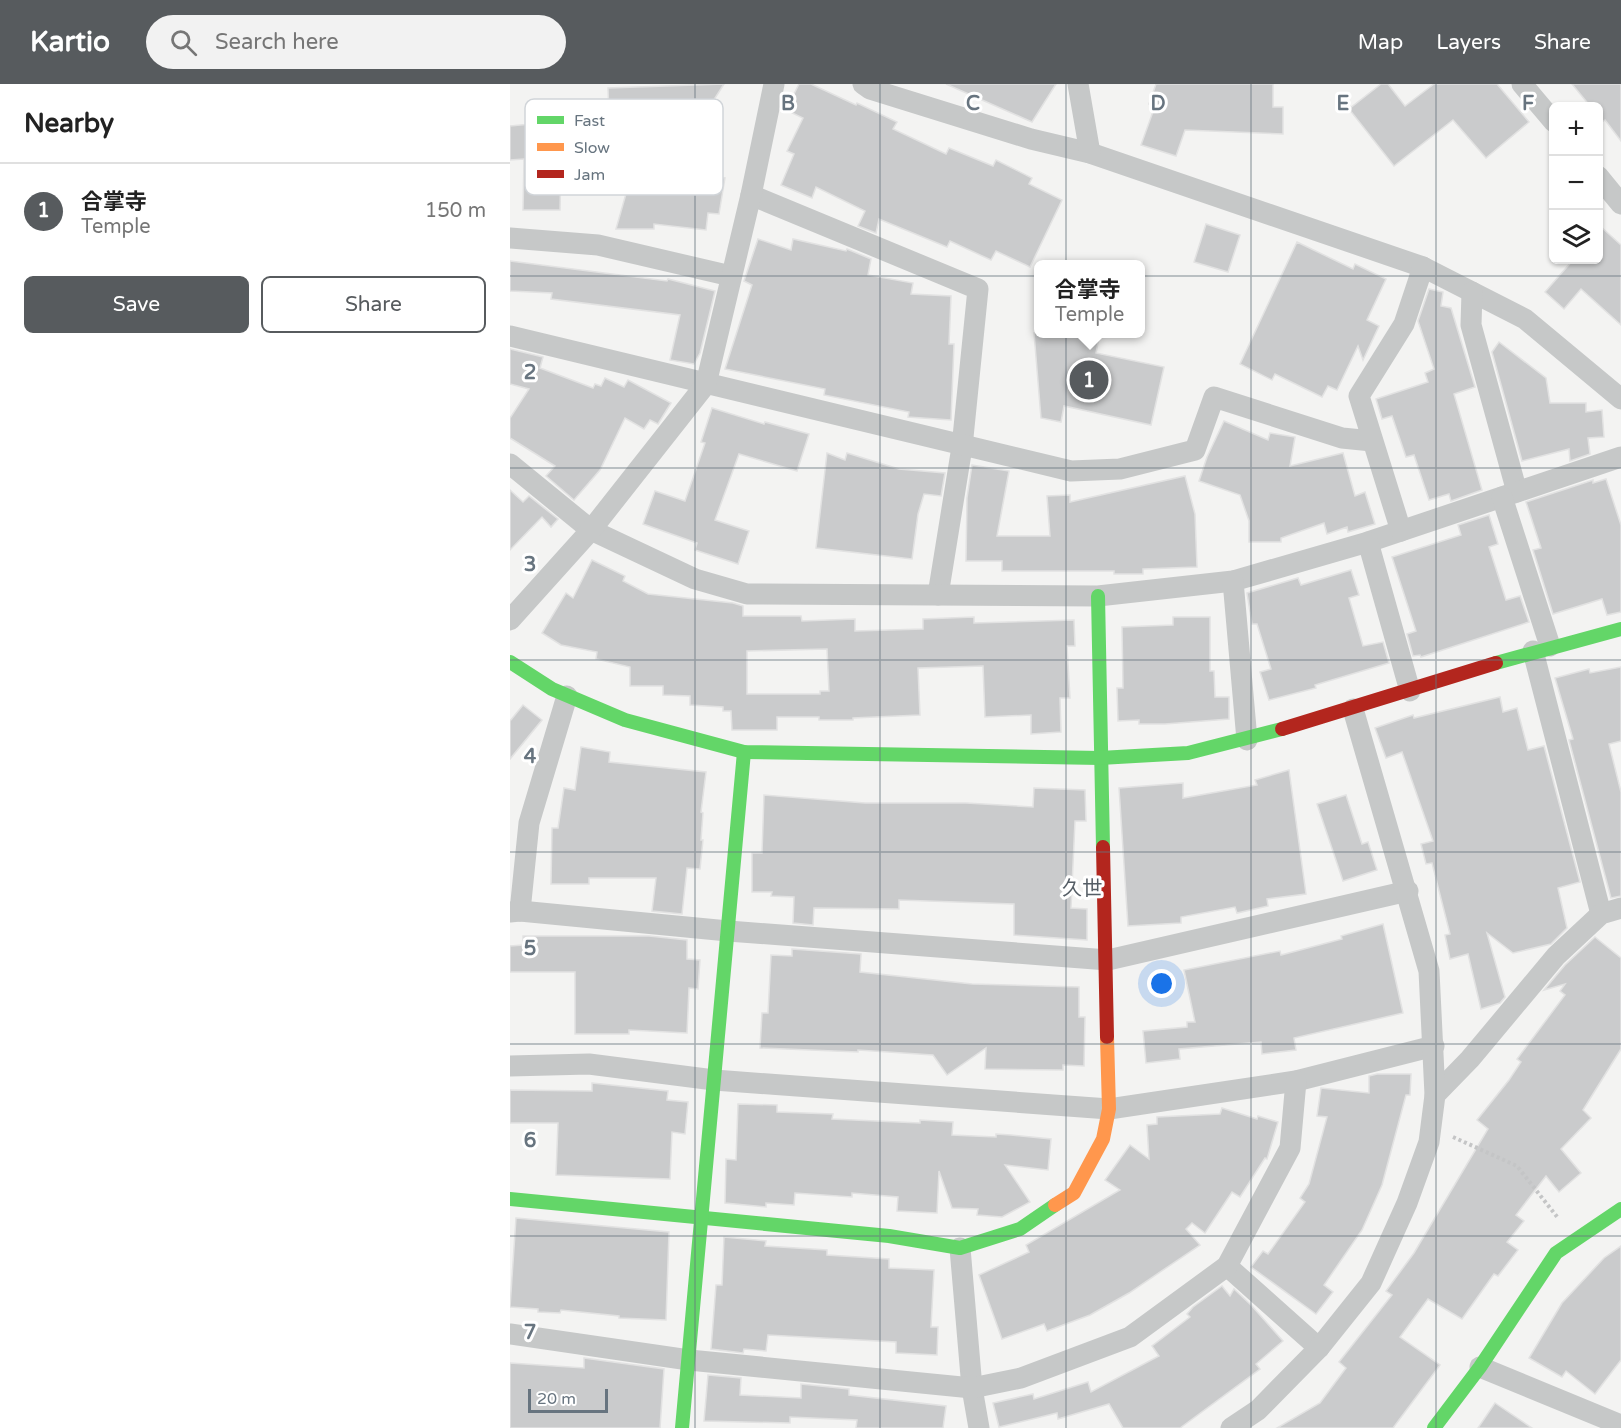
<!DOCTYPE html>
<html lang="en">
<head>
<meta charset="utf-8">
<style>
  body { margin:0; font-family:"Varela Round","Noto Sans JP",sans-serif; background:#f2f2f2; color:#222 }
  .controls { position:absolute; right:18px; top:18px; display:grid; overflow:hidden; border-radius:9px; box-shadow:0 2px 4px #0004 }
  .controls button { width:54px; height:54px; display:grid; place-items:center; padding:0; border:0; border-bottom:2px solid #e0e0e0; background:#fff; color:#222; font:30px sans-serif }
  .scale { position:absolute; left:18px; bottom:15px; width:80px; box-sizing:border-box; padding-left:6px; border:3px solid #67747f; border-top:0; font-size:16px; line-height:21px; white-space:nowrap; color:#67747f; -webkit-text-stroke:4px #fff; paint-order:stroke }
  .you { position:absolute; left:652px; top:900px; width:21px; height:21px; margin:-15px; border:4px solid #fff; border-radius:50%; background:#1a73e8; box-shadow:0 0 0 9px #1a73e833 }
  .badge { display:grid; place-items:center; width:39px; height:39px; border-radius:50%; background:#575b5e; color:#fff; font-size:20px; font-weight:700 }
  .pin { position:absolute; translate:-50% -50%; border:3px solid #fff; box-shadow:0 2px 6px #0006 }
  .popup { position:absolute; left:524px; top:176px; width:111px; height:78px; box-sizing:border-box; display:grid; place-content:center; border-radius:9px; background:#fff; filter:drop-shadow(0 2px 4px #0005); font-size:20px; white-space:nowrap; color:#767676 }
  .popup b { font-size:22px; color:#222 }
  .popup::after { content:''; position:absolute; left:50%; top:100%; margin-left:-12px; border:12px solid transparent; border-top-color:#fff }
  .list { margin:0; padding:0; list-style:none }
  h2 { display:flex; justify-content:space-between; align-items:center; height:78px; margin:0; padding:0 24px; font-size:26px }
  h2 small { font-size:20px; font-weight:400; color:#767676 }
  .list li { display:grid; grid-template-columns:39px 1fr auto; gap:18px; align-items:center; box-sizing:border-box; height:96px; padding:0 24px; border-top:2px solid #e0e0e0 }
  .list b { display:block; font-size:22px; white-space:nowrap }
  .list p { margin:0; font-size:20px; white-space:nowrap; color:#767676 }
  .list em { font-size:20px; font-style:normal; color:#767676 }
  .actions { display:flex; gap:12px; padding:18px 24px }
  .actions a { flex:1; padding:14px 0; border:2px solid #575b5e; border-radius:9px; text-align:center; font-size:21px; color:#575b5e }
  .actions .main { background:#575b5e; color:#fff }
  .icon { flex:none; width:33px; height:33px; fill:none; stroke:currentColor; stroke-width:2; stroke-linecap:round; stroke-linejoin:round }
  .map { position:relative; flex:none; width:1111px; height:1344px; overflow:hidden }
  header { display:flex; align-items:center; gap:36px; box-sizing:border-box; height:84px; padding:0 30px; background:#575b5e; color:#fff }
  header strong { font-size:28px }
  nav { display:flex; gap:33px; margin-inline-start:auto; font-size:21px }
  .search { width:420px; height:54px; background:#f2f2f2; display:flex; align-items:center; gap:15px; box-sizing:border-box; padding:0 21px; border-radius:33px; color:#767676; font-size:22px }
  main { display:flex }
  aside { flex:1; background:#fff }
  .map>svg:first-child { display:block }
  .building { fill:#cacbcc; stroke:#e2e2e2; stroke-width:1.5; fill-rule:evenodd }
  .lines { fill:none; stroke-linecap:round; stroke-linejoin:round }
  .path { stroke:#c4c5c6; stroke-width:4; stroke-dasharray:3 3; stroke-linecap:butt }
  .street { stroke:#c6c8c8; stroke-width:21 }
  .fast { stroke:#63d668; stroke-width:14 }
  .slow { stroke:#ff974d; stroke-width:14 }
  .jam { stroke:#b3261e; stroke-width:14 }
  .grid { fill:none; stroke:#67747f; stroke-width:1.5; stroke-opacity:0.55 }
  .labels { text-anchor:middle; stroke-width:6; stroke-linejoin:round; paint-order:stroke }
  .quarter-label { font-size:20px; fill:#545d65; stroke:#fff }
  .key { fill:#fff; stroke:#d1d5d9; stroke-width:1.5 }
  .key-label { font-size:16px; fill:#67747f }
  .grid-label { font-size:20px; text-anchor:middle; font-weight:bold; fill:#67747f; stroke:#fff; stroke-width:6; stroke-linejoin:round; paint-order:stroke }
</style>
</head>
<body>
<header>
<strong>Kartio</strong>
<div class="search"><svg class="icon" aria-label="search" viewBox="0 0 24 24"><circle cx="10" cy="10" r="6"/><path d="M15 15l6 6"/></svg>Search here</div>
<nav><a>Map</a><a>Layers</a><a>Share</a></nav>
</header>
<main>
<aside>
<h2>Nearby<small></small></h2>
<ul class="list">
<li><span class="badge">1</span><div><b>合掌寺</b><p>Temple</p></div><em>150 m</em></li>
</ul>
<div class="actions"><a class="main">Save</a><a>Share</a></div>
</aside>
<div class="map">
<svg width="1111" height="1344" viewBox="0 0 1111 1344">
  <rect width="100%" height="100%" fill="#f3f3f2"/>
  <g class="building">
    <path d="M214 0 189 39 211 50 191 91 215 94 209 130 198 129 196 146 144 140V145H106L138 32 99 33 98 4Z"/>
    <path d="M289 0H301L346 21 347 19 387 38 383 45 436 70 439 64 483 82 486 76 522 94 519 100 552 116 520 183 486 167 481 176 440 157 437 163 369 135 366 149 348 142 355 127 306 103 302 114 271 101 284 70 277 67 293 34 276 26Z"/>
    <path d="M436 0H546L522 38Z"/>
    <path d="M646 0H763V23H773V50L675 46 666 72 631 61 645 22 639 20Z"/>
    <path d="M871 0H878L895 22 924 0H987L1019 38 976 74 943 36 884 82 839 25Z"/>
    <path d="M1062 0H1111V57L1095 36 1092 38 1089 33V22H1080Z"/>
    <path d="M52 37 50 126H13L14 75 0 76V42Z"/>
    <path d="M696 140 730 151 718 188 684 178Z"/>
    <path d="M1089 141 1111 161V241L1071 205 1054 225 1035 208 1063 176H1089Z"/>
    <path d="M248 155 281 166 283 155 336 167 337 165 361 175 358 191 403 199 401 210 441 212 439 260H444L441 336 398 333 399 328 314 311 315 305 215 285 242 201 234 197Z"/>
    <path d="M787 158 843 185 845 180 876 195 857 236 869 242 853 276 848 262 827 306 818 302 812 313 765 290 762 296 730 280Z"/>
    <path d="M0 177 157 197 158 195 205 207 190 269 184 280 160 276 170 231 41 215 42 209 0 207Z"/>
    <path d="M919 205 933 208 931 222 941 224 965 303 944 310 972 406 941 417 939 410 919 416 904 371 896 373 882 332 872 335 866 315 918 298 915 289 924 285 908 237Z"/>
    <path d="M524 249H590L586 269 654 283 641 341 554 322 551 338 531 334Z"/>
    <path d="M989 258 1036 294 1040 319H1076V328L1092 326 1094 353 1078 354 1080 370 1060 377 1059 365 1012 377 982 268Z"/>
    <path d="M0 265 33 273 30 284 83 304 85 300 91 302 95 294 114 303 118 296 161 319 148 340 140 336 134 345 115 334 90 386 64 416 36 392 45 382 0 354V334L19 305 0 300Z"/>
    <path d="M202 324 254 340 255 338 299 350 287 387 229 370 205 436 239 447 228 480 185 466 187 459 133 440 145 407 175 417 195 359 191 358Z"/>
    <path d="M714 337 758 356 760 349 785 353 780 382 833 369 845 412 855 408 865 440 838 448 837 443 817 450 814 439 771 454V458H739V437L730 411 689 397 697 373Z"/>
    <path d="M317 369 335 376 337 369 389 385 435 389 431 412 414 410 408 430 402 475 306 464Z"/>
    <path d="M462 381 499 387 487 452H540L537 412 560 411V418L675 392 685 430 687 483 633 485V490H604V487H492V477H456L457 414Z"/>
    <path d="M1096 395 1111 441V528L1097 531 1092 515 1043 530 1023 466 1031 464 1016 418 1083 396V399Z"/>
    <path d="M0 406 13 418 19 412 48 435 41 443 32 433 0 466Z"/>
    <path d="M979 431 988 460 979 463 996 516 1010 512 1019 538 911 573 910 571 903 572 897 550 906 547 882 473 951 451 948 441Z"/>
    <path d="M82 476 115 492 113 497 138 510 223 519 233 522V532H291L292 537 345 535V547L413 545V535L464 533V539L564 536 565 562H557L560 614H550L551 648 521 650V631L475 633 473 582 408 584 410 631 343 634V636H309V633H267V646H222L221 627H213V623L180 621V612L153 611V602H120V583L86 575 87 568 51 561 32 549 56 509 63 514ZM317 565 319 607H310V610H237V567Z"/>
    <path d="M841 486 849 511 839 514 853 562 873 558 879 579 805 601 806 604 759 616 750 588 761 585 747 540H742L737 509 788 494 791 501Z"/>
    <path d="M663 533H700V587H704L705 613H719V635L655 640H629V636L608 637 607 604H613L612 543 663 541Z"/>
    <path d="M1111 583V657L1099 660 1111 708V812L1101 814 1059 656 1063 655 1045 594 1079 585 1080 589Z"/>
    <path d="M990 613 993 628 1007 624 1018 666 1034 662 1070 798 1048 804 1057 844 1041 860 1003 869 977 849 995 913 990 919 971 925 958 870 940 875 935 851 940 850 922 779 916 780 911 760 923 757 892 668 876 674 865 644 903 631 904 634Z"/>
    <path d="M13 621 32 636 0 675V637Z"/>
    <path d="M71 663 100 668 99 678 196 688 191 728 193 729 191 756H193L190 785 177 784 172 830 142 827 146 794H79V800H41L42 744H48L54 704 65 706Z"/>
    <path d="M779 686 796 810 757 815 758 822 727 829 725 823 671 833V839L618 842 609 704 673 699V714L747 701 745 696Z"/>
    <path d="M524 704 575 706 576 737H565L561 824 577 825V856L504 851V820L389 816V825L304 824 303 841 283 839 284 813 261 812 262 808H242V769H252L254 711 355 719H456L523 723Z"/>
    <path d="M836 711 852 760 858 758 867 786 833 797 807 720Z"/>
    <path d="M873 840 893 929 784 954 786 966 752 970 751 958 669 965 670 975 636 979 633 947 677 943V938H685L674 886 770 867 771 871 832 855 831 852Z"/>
    <path d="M13 852H139L177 856V875L190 876 188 905 179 904 177 949 119 946V950H65V888H0V862L13 861Z"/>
    <path d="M1085 853 1111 874V965L1073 1026 1081 1034 1051 1065 1071 1089 1049 1108 1036 1092 1006 1131 1014 1137 997 1158 1008 1166 988 1192 984 1190 952 1235 918 1215 890 1253 930 1281 883 1344H767L810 1319 836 1284 829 1278 882 1211 876 1207 904 1169 978 1045 967 1036 999 996 1011 978 1007 975 1055 911 1050 907 1055 900 1034 906 1055 881Z"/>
    <path d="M282 865 351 870 350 888 462 900 569 903V933H575L574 982 553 981V986L475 985 476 964 437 991 423 971 348 966V968L250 964 252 929H258L261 871 282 872Z"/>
    <path d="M867 990H901L900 1011H896L872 1101 852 1146 814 1201 823 1208 806 1230 741 1183 753 1167 758 1170 795 1118 790 1114 799 1100 817 1033 807 1032 811 1004 859 1009V992Z"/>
    <path d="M82 999 158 1007 157 1016 178 1018 175 1050 162 1048 160 1095 46 1091 48 1039H0V1006L82 1007Z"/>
    <path d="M228 1020 267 1021V1028L323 1030 322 1035 410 1039V1036L443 1038 442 1051 486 1053V1050L501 1051 541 1055 538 1086 495 1081 520 1118 492 1133 467 1131 468 1125 442 1124 429 1087 427 1129 387 1127 388 1113 342 1109V1113L285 1109 284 1121 256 1119V1123L215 1119 216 1075 226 1076Z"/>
    <path d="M712 1024 747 1035 748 1032 768 1038 757 1075 755 1074 730 1113 722 1108 695 1149 682 1139 676 1145 690 1161 619 1209 580 1231 537 1247 534 1240 492 1255 469 1191 519 1168 516 1161 610 1106 595 1096 620 1061 639 1075 637 1041 647 1040V1033L710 1030Z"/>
    <path d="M6 1134 159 1148 156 1236 109 1234V1232L51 1226 50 1229 28 1228V1225L0 1223Z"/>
    <path d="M214 1153 256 1157 255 1162 317 1166V1171L379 1175V1184L424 1186 421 1243H428L427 1271 386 1269V1258L258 1251 256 1267 234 1265 233 1269 201 1265 206 1201H212Z"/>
    <path d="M1111 1162V1276L1085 1310 1056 1287 1052 1293 1019 1274 1052 1219 1094 1174Z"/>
    <path d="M712 1202 720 1212 724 1205 741 1221 773 1257 746 1280 750 1285 670 1344H613L599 1320 548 1335 547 1329 489 1343 483 1319 523 1310 524 1315 578 1298 581 1308 649 1272 642 1262 680 1233 677 1230 683 1223Z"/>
    <path d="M74 1274 154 1285 150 1344H0V1279L74 1284Z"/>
    <path d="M198 1291 231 1294 230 1311 291 1314V1300L339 1305V1311L436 1322 433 1344H346L347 1336 280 1333V1339L194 1337Z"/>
    <path d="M985 1319 1022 1344H968Z"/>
  </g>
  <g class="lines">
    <path class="path" d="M943 1053 1007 1082 1048 1134"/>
    <g class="street">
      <path d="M353 0 360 5 521 55 580 69 913 183 1015 235 1111 315"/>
      <path d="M568 0 580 69"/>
      <path d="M1012 0 1044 38"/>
      <path d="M1088 92 1111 120"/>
      <path d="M241 111 468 205 452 363 428 511"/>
      <path d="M0 154 88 161 221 192"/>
      <path d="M962 208 961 241 1007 408"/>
      <path d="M0 252 561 387 610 385 685 366 704 313 832 354 862 357"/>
      <path d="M0 380 81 446 185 495 237 510 588 512 723 497 858 458 1111 373"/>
      <path d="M992 413 1040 562"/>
      <path d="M891 447 849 312 894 240 913 183"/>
      <path d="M858 458 900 607"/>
      <path d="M723 497 737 656"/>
      <path d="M0 536 81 446 196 300 241 111 264 0"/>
      <path d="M1023 567 1091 830"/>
      <path d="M10 827 19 739 57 612"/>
      <path d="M0 828 10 827 218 847 598 876 898 807"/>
      <path d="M0 982 79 980 204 996 599 1025 786 997 924 962"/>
      <path d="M925 1011 960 975 1046 872 1091 830 1111 824"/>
      <path d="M450 1164 462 1304 469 1344"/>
      <path d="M717 1182 809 1264"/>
      <path d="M0 1250 179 1276 462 1304 511 1294 620 1253 717 1182 780 1064 786 997"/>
      <path d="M970 1283 1111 1341"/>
      <path d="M721 1344 748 1326 809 1264 861 1199 897 1119 919 1058 925 1011 919 887 843 625"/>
    </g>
    <g class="fast">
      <path d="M588 512 593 763"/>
      <path d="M0 578 42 605 115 636 234 668 590 674 678 669 772 645"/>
      <path d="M986 579 1111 545"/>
      <path d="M0 1115 379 1152 450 1164 510 1145 545 1121"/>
      <path d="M172 1344 234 668"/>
      <path d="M924 1344 970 1283 1046 1169 1111 1125"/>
    </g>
    <path class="slow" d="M545 1121 564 1109 593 1055 599 1025 597 953"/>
    <g class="jam">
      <path d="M772 645 986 579"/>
      <path d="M593 763 597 953"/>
    </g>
  </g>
  <path class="grid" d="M185 0V1344M370 0V1344M556 0V1344M741 0V1344M926 0V1344M0 192H1111M0 384H1111M0 576H1111M0 768H1111M0 960H1111M0 1152H1111"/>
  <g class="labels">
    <g class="quarter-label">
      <text x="572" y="811">久世</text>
    </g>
  </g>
  <rect x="15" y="15" width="198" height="96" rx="9" class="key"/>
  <rect x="27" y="32" width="27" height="8" fill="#63d668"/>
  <rect x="27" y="59" width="27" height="8" fill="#ff974d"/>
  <rect x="27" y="86" width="27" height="8" fill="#b3261e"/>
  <g class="key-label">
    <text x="64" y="42">Fast</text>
    <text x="64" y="69">Slow</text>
    <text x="64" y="96">Jam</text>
  </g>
  <g class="grid-label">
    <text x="278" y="26">B</text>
    <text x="463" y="26">C</text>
    <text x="648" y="26">D</text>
    <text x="833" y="26">E</text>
    <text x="1018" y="26">F</text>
    <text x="20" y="295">2</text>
    <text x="20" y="487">3</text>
    <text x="20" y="679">4</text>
    <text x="20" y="871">5</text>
    <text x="20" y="1063">6</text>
    <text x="20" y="1255">7</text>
  </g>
</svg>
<div class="controls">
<button>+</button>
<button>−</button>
<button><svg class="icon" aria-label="layers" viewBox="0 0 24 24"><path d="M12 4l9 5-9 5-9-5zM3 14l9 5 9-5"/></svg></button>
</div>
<div class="scale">20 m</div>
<div class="you"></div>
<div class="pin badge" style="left:579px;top:296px">1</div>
<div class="popup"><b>合掌寺</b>Temple</div>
</div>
</main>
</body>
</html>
